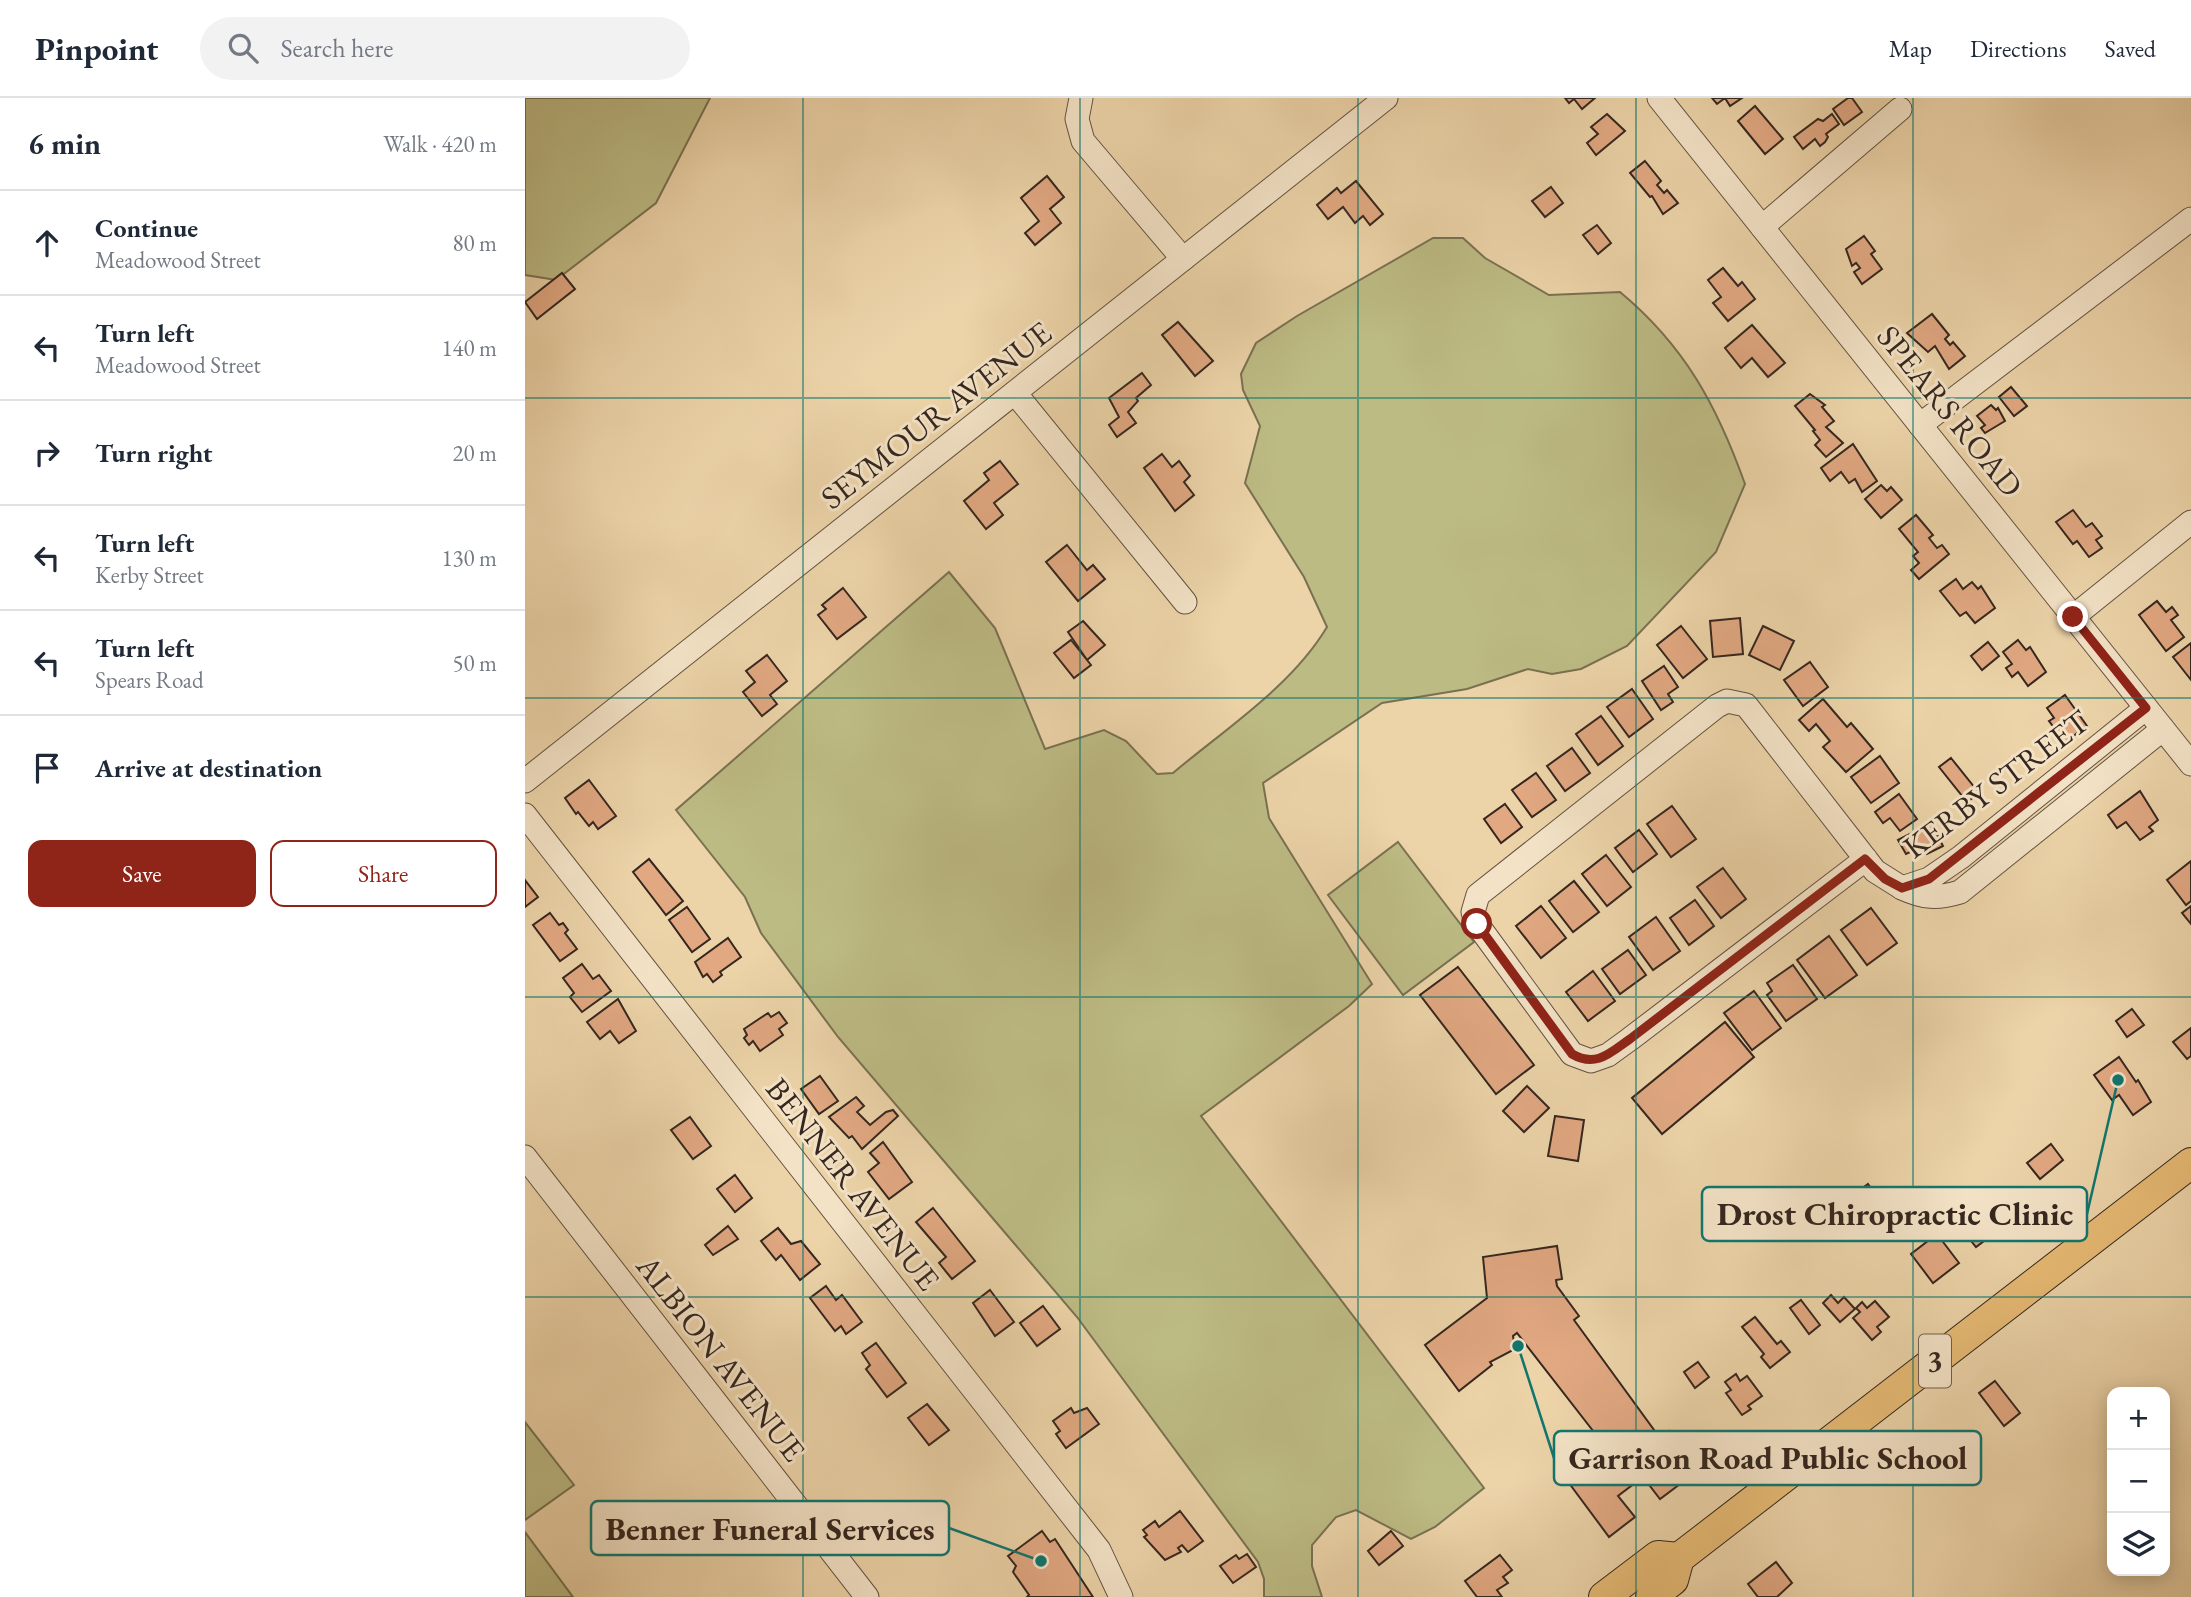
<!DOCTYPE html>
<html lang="en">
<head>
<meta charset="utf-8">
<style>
  body { margin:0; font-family:"EB Garamond",serif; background:#f2f2f3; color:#1f2937 }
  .controls { position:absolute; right:21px; bottom:21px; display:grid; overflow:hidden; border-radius:14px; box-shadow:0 4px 18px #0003 }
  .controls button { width:63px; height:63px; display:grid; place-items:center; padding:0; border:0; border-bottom:2px solid #e0e1e3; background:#fff; color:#1f2937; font:35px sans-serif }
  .stop { position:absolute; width:21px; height:21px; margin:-16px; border:5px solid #8f2418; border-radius:50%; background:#fff }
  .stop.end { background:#8f2418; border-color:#fff; box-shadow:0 2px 7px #0008 }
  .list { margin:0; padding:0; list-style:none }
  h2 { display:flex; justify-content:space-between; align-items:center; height:91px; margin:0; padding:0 28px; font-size:30px }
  h2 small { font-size:23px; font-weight:400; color:#747a83 }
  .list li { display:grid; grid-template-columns:46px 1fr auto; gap:21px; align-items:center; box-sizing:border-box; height:105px; padding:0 28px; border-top:2px solid #e0e1e3 }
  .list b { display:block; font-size:26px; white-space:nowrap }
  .list p { margin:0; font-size:23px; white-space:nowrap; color:#747a83 }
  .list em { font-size:23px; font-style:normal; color:#747a83 }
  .actions { display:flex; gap:14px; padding:21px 28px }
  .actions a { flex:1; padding:16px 0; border:2px solid #8f2418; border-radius:14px; text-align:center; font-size:24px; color:#8f2418 }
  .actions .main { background:#8f2418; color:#fff }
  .icon { flex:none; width:38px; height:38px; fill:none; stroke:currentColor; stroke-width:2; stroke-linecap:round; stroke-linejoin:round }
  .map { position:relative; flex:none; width:1666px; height:1499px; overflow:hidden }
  header { display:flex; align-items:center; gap:42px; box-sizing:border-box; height:98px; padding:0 35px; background:#fff; border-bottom:2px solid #e0e1e3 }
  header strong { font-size:33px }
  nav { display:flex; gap:38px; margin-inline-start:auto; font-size:24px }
  .search { width:490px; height:63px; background:#f2f2f3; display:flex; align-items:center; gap:18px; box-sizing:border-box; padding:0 24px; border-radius:38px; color:#747a83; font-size:26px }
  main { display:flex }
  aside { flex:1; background:#fff }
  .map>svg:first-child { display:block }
  .green { fill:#bdbb84; stroke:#797152; stroke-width:2 }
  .building { fill:#e1a882; stroke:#35271f; stroke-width:2; fill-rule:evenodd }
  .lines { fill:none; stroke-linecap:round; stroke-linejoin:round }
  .minor-casing { stroke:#635241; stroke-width:25 }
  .major-casing { stroke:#35271f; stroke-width:32 }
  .minor { stroke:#f3e2c6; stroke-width:23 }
  .major { stroke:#e6ba74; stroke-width:30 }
  .route { stroke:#8f2418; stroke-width:9 }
  .grid { fill:none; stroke:#0f766e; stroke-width:2; stroke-opacity:0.55 }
  .labels { text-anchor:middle; stroke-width:6; stroke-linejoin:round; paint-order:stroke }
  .shield { fill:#f3e2c6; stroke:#6e5f51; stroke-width:2 }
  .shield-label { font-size:30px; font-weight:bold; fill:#35271f }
  .street-label { font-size:32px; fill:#35271f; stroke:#f3e2c6 }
  .leader { fill:none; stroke:#0f766e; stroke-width:2.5 }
  .callout-dot { fill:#0f766e; stroke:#f3e2c6; stroke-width:2.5 }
  .callout { fill:#f3e2c6; stroke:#0f766e; stroke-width:2.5 }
  .callout-label { font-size:33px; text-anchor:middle; font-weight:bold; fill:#35271f }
</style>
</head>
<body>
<header>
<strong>Pinpoint</strong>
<div class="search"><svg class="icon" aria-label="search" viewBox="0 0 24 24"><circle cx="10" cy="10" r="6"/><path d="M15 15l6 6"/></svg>Search here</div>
<nav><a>Map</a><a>Directions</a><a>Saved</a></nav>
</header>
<main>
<aside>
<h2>6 min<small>Walk · 420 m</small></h2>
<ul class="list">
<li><svg class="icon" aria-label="ahead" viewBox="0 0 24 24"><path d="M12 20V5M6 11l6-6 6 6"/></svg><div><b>Continue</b><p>Meadowood Street</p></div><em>80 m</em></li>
<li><svg class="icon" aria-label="left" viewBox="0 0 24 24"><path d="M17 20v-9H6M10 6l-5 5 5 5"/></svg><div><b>Turn left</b><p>Meadowood Street</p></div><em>140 m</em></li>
<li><svg class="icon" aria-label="right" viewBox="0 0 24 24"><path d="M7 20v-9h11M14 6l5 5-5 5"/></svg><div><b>Turn right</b></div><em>20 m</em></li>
<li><svg class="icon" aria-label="left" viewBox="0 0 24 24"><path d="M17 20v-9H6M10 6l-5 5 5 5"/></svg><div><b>Turn left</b><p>Kerby Street</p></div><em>130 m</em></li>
<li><svg class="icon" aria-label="left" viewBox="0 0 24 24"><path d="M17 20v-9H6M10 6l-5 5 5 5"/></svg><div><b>Turn left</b><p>Spears Road</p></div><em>50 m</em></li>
<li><svg class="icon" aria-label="arrive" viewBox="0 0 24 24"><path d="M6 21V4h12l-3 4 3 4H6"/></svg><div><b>Arrive at destination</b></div></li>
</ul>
<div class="actions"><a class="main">Save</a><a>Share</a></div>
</aside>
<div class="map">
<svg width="1666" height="1499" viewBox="0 0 1666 1499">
  <rect width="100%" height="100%" fill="#ecd3a8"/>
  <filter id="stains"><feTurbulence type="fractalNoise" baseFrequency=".00286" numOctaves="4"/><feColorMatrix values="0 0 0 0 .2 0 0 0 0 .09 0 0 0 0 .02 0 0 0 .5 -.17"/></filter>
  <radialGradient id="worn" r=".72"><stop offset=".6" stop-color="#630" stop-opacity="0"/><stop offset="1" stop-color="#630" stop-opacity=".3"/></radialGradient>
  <g class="green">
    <path d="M0 0H185L131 105 31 182 0 177Z"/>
    <path d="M908 140H938L960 160 1024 197 1095 194C1160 248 1192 308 1220 386L1191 454 1102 548 1056 571 1027 576 1003 571 942 591 857 605 738 685 744 720 847 886 824 908 676 1018 959 1390 910 1429 886 1441 831 1412 811 1419 787 1447V1468L797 1499H739V1481L733 1464 552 1219 313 939 236 835 220 799 151 712 424 474 470 530 520 651 579 632 601 643 632 676 648 675C700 631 766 589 802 529L779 479 720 385 735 328 718 292 716 276 731 245 772 218Z"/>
    <path d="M873 744 949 844 878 897 803 797Z"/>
    <path d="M0 1324 49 1387 0 1422Z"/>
    <path d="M0 1434 48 1499H0Z"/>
  </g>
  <g class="building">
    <path d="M1040 0H1070L1057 11 1049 1 1044 5Z"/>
    <path d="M1187 0H1217L1205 8 1200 0 1192 6Z"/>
    <path d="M1323 0H1327L1337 14 1319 27 1308 11Z"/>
    <path d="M1230 8 1258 41 1240 56 1213 23Z"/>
    <path d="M1082 16 1100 33 1071 57 1062 45 1073 36 1066 29Z"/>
    <path d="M1307 16 1314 26 1301 36 1303 39 1300 44 1295 48 1290 41 1278 51 1269 39 1293 21 1298 23Z"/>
    <path d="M1120 63 1136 83 1132 87 1139 95 1142 92 1153 105 1138 116 1127 98 1125 99 1105 75Z"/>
    <path d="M522 78 539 99 525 111 536 125 510 147 500 135 514 123 496 100Z"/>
    <path d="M831 83 858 116 845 127 838 118 830 125 818 109 803 121 792 107 812 90 816 95Z"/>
    <path d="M1026 89 1038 105 1020 119 1007 103Z"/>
    <path d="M1072 127 1086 145 1073 156 1058 137Z"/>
    <path d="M1339 138 1350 153 1346 156 1357 171 1337 186 1329 174 1335 170 1331 165 1327 168 1321 151Z"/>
    <path d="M1198 170 1213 188 1217 184 1230 201 1203 223 1188 205 1196 199 1183 182Z"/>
    <path d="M37 175 50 191 12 221 0 204Z"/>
    <path d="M1407 216 1424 237 1420 241 1425 247 1428 244 1440 258 1424 271 1410 248 1403 254 1382 235Z"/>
    <path d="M653 224 688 263 670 278 637 237Z"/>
    <path d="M1227 227 1260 265 1243 279 1227 260 1216 270 1200 250Z"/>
    <path d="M617 275 626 287 611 300 613 303 603 314 611 325 592 339 584 327 594 319 584 300Z"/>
    <path d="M1486 289 1502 308 1489 318 1474 299Z"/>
    <path d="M1285 296 1300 307 1297 309 1309 323 1301 329 1318 345 1301 359 1290 347 1295 342 1288 333 1290 332 1270 308Z"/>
    <path d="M1466 307 1471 312 1473 310 1480 323 1460 335 1456 330 1460 327 1452 318Z"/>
    <path d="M1328 346 1352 383 1337 394 1330 381 1324 385 1316 374 1305 383 1296 370Z"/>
    <path d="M637 356 647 369 654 363 665 378 659 384 669 397 650 413 619 370Z"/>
    <path d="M475 363 493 386 469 405 478 417 461 431 439 403 464 382 459 375Z"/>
    <path d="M1356 387 1362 393 1366 389 1377 402 1356 420 1340 401Z"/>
    <path d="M1548 412 1561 429 1567 425 1577 438 1571 442 1577 450 1564 459 1552 443 1548 446 1531 424Z"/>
    <path d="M1391 417 1408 437 1404 440 1412 450 1417 447 1424 456 1394 481 1386 472 1394 465 1388 458 1393 454 1374 431Z"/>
    <path d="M542 447 562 472 568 467 580 481 553 503 521 464Z"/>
    <path d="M1431 481 1438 491 1447 484 1453 491 1456 488 1470 510 1450 525 1441 514 1435 518 1415 493Z"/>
    <path d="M318 490 341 519 312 541 293 517 301 511 297 507Z"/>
    <path d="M1632 503 1641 514 1647 509 1653 517 1646 522 1659 539 1641 553 1614 517Z"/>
    <path d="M1215 520 1218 556 1188 559 1185 523Z"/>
    <path d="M558 523 580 547 562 562 543 534Z"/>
    <path d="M1156 528 1182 561 1158 580 1132 547Z"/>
    <path d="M1238 528 1269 543 1255 572 1224 557Z"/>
    <path d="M546 542 566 567 549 580 529 555Z"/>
    <path d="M1493 542 1501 552 1505 549 1521 574 1503 588 1493 574 1487 579 1481 570 1487 566 1478 554Z"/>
    <path d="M1463 544 1474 558 1457 572 1446 558Z"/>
    <path d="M1666 545V582L1648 559Z"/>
    <path d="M242 557 262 583 245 597 252 606 237 618 218 594 230 584 221 573Z"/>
    <path d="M1285 564 1303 589 1278 608 1259 582Z"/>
    <path d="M1139 568 1153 589 1143 596 1148 604 1136 612 1117 583Z"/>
    <path d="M1107 591 1128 621 1104 639 1082 609Z"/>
    <path d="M1540 597 1562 628 1540 644 1524 623 1529 620 1522 610Z"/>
    <path d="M1298 601 1322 629 1326 625 1348 651 1321 674 1298 649 1305 643 1291 626 1284 633 1274 622Z"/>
    <path d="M1076 618 1098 648 1073 667 1051 636Z"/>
    <path d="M1047 650 1065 675 1040 693 1022 668Z"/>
    <path d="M1355 658 1374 685 1346 705 1326 679Z"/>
    <path d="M1426 660 1454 695 1442 704 1414 669Z"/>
    <path d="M1011 675 1031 702 1007 719 987 692Z"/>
    <path d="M64 682 91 718 73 731 68 724 64 728 53 714 51 716 40 700Z"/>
    <path d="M1615 693 1633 722 1624 729 1628 733 1615 742 1601 724 1592 730 1583 717Z"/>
    <path d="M1374 696 1392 721 1375 733 1365 720 1358 725 1350 714Z"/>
    <path d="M980 706 997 729 976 745 959 721Z"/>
    <path d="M1147 708 1171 741 1146 759 1122 726Z"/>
    <path d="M1406 725 1418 748 1402 756 1398 748 1381 756 1373 742Z"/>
    <path d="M1114 732 1132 756 1108 774 1090 750Z"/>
    <path d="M1081 757 1106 789 1082 808 1057 776Z"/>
    <path d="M124 761 158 803 141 817 108 774Z"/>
    <path d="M1666 763V803L1661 807 1642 782Z"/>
    <path d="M1198 770 1221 801 1196 820 1172 789Z"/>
    <path d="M0 782 13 799 0 809Z"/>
    <path d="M1049 783 1074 814 1048 834 1024 803Z"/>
    <path d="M1170 802 1189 828 1164 847 1145 820Z"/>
    <path d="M1016 808 1041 840 1016 860 991 828Z"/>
    <path d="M1666 808V826L1657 815Z"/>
    <path d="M162 809 185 841 167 854 144 822Z"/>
    <path d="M1346 810 1372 845 1342 867 1316 832Z"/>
    <path d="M25 815 34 827 38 825 43 832 40 835 52 851 35 863 8 827Z"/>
    <path d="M1131 819 1155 853 1128 872 1104 839Z"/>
    <path d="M1304 838 1332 877 1300 900 1272 862Z"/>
    <path d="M203 840 216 859 195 874 197 877 188 884 182 876 178 879 170 864Z"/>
    <path d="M1103 852 1121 877 1095 896 1077 871Z"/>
    <path d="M57 866 68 881 74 877 86 893 57 914 45 899 49 895 38 880Z"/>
    <path d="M1268 867 1292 901 1261 923 1242 897 1247 893 1242 885Z"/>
    <path d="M933 869 1009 967 971 996 895 897Z"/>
    <path d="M1068 873 1090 903 1063 923 1041 894Z"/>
    <path d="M1229 893 1256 930 1227 952 1199 915Z"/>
    <path d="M93 901 111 933 94 945 85 933 75 941 62 924Z"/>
    <path d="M1607 911 1619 927 1602 939 1591 923Z"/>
    <path d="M254 914 262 925 254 931 258 937 235 953 228 943 224 947 219 940 222 937 219 931 243 915 246 919Z"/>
    <path d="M1200 924 1229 959 1137 1036 1107 1000Z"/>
    <path d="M1666 930V958L1662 961 1648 944Z"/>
    <path d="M1594 959 1611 984 1613 982 1626 1004 1608 1017 1594 997 1587 1002 1569 977Z"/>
    <path d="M295 978 313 1003 294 1016 276 991Z"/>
    <path d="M1002 988 1024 1010 999 1034 978 1013Z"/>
    <path d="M331 999 339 1008 332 1014 345 1027 361 1014 368 1012 373 1018 337 1051 327 1038 324 1040 304 1019Z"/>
    <path d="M1030 1018 1059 1022 1053 1063 1023 1058Z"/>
    <path d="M165 1019 186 1048 168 1061 146 1032Z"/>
    <path d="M358 1044 387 1084 364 1101 343 1074 354 1065 345 1055Z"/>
    <path d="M1526 1046 1538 1062 1515 1081 1502 1065Z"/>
    <path d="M210 1077 227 1100 210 1114 192 1091Z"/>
    <path d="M1343 1086 1359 1108 1324 1134 1308 1112Z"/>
    <path d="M1477 1099 1492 1118 1451 1149 1439 1134Z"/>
    <path d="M408 1110 450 1163 427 1181 414 1165 421 1159 391 1124Z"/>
    <path d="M203 1128 213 1141 188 1157 180 1147Z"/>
    <path d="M253 1130 266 1146 276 1143 295 1166 275 1182 256 1157 251 1162 236 1143Z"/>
    <path d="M1412 1136 1434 1165 1408 1185 1386 1156Z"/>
    <path d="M1032 1148 1037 1181 1031 1182 1032 1188 1054 1218 1049 1222 1135 1340 1144 1333 1157 1351 1139 1364 1155 1386 1135 1401 1118 1379 1093 1398 1110 1419 1084 1439 1038 1377 1079 1347 992 1235 988 1238 990 1251 965 1264 967 1267 934 1293 900 1247 962 1200 958 1159ZM1083 1354 1096 1370 1080 1385 1066 1366Z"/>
    <path d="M301 1188 311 1202 317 1197 337 1224 321 1236 316 1228 310 1233 285 1200Z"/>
    <path d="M465 1192 489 1224 470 1238 448 1205Z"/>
    <path d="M1306 1197 1313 1205 1319 1199 1330 1211 1315 1224 1298 1205Z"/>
    <path d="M1276 1202 1295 1227 1284 1236 1265 1210Z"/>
    <path d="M1350 1203 1364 1219 1352 1229 1356 1234 1347 1242 1328 1220 1335 1214 1331 1210 1337 1204 1342 1210Z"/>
    <path d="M518 1208 535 1231 512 1248 495 1225Z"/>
    <path d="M1230 1219 1252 1246 1256 1243 1265 1254 1245 1270 1236 1259 1239 1256 1217 1229Z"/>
    <path d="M351 1245 381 1285 362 1299 341 1271 345 1267 337 1255Z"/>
    <path d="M1173 1264 1184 1279 1170 1290 1159 1274Z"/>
    <path d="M1211 1276 1215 1283 1222 1278 1237 1298 1223 1308 1226 1311 1217 1317 1201 1295 1206 1292 1200 1284Z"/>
    <path d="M1470 1283 1495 1315 1479 1328 1454 1295Z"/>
    <path d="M402 1306 424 1332 404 1347 383 1320Z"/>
    <path d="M546 1310 549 1315 562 1310 574 1326 541 1350 531 1336 535 1333 528 1323Z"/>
    <path d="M655 1413 678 1443 663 1454 657 1447 653 1450 656 1454 640 1462 619 1439 622 1437 618 1432 630 1423 634 1429Z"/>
    <path d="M517 1433 525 1444 530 1441 568 1499H502L504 1497 488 1474 491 1468 483 1458Z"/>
    <path d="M866 1433 878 1448 854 1467 843 1453Z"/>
    <path d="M722 1456 731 1469 708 1485 695 1468 711 1457 714 1461Z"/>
    <path d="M975 1457 987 1472 978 1479 983 1485 972 1492 977 1499H952L940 1483Z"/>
    <path d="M1251 1464 1267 1485 1252 1499H1233L1223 1486Z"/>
  </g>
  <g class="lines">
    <g class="minor-casing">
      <g id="minor">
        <path d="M556 0 552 21 558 43 658 161"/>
        <path d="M1134 0 1666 666"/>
        <path d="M1237 129 1375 11"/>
        <path d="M490 295 660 504"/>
        <path d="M1395 327 1666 121"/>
        <path d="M1548 519 1666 424"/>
        <path d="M1621 610 1436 759 1404 781 1377 790C1399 800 1412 801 1435 794L1638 631"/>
        <path d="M0 683 861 0"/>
        <path d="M0 717 574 1452 596 1499"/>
        <path d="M1341 761 1105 941 1083 957 1066 963 1047 956 952 826 948 814 953 797 1192 608 1202 603 1221 607 1350 773 1377 790"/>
        <path d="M0 1059 342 1499"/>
      </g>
    </g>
    <g class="major-casing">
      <g id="major">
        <path d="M1079 1499 1133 1458 1154 1460"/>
        <path d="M1126 1499 1148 1482 1154 1460 1666 1065"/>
      </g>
    </g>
    <use href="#minor" class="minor"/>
    <use href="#major" class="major"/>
  </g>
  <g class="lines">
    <path class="route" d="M952 826 1047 956C1071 970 1085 955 1105 941L1340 761 1360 781 1377 790 1404 781 1621 610 1548 519"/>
  </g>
  <path class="grid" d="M278 0V1499M555 0V1499M833 0V1499M1111 0V1499M1388 0V1499M0 300H1666M0 600H1666M0 899H1666M0 1199H1666"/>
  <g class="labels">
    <rect class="shield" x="1394" y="1236.5" width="32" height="53" rx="5"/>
    <g class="shield-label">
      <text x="1410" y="1273">3</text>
    </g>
    <g class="street-label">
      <text transform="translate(1425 313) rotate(51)" y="11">SPEARS ROAD</text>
      <text transform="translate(411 317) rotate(-38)" y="11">SEYMOUR AVENUE</text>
      <text transform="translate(1471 686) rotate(-37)" y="11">KERBY STREET</text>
      <text transform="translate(328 1086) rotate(52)" y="11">BENNER AVENUE</text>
      <text transform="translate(196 1260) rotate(52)" y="11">ALBION AVENUE</text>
    </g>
  </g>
  <path class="leader" d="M1593 982L1562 1116M993 1248L1029 1360M516 1463L424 1430"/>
  <g class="callout-dot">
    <circle cx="1593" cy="982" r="7"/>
    <circle cx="993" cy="1248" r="7"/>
    <circle cx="516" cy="1463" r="7"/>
  </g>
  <g class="callout">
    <rect x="1177" y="1089" width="385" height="54" rx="7"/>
    <rect x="1029" y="1333" width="427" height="54" rx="7"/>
    <rect x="66" y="1403" width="358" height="54" rx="7"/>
  </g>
  <g class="callout-label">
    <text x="1370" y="1127">Drost Chiropractic Clinic</text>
    <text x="1243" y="1371">Garrison Road Public School</text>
    <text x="245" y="1442">Benner Funeral Services</text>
  </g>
  <rect width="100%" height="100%" filter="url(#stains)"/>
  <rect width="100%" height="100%" fill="url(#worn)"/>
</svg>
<div class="controls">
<button>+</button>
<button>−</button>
<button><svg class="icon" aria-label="layers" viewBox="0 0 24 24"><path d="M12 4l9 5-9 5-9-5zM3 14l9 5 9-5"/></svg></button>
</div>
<div class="stop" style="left:952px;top:826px"></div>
<div class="stop end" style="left:1548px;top:519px"></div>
</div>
</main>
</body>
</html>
